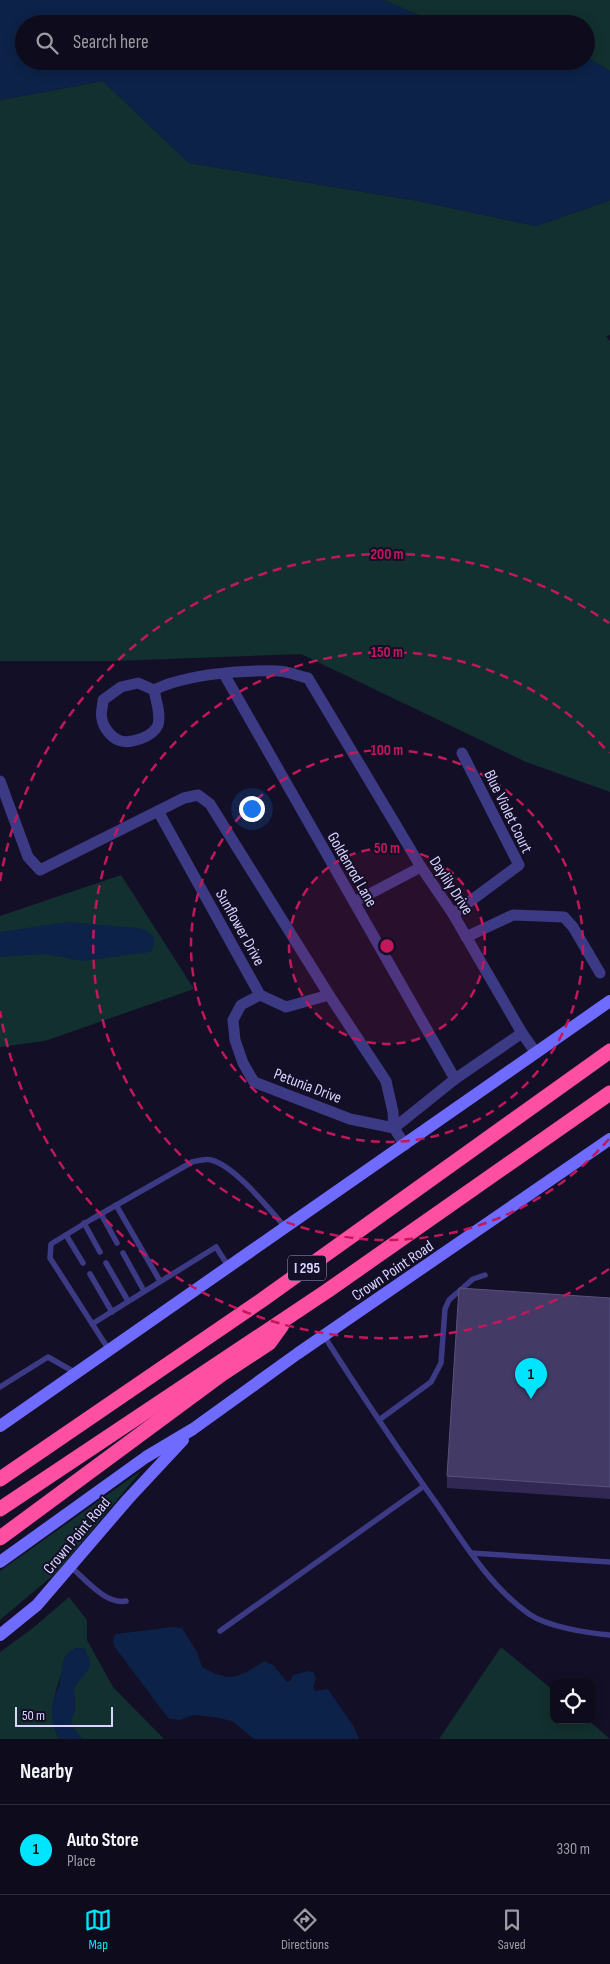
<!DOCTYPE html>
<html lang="en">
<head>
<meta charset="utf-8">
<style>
  body { margin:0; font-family:"Sofia Sans Condensed",sans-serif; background:#1c1929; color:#f1f3f6 }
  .controls { position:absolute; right:15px; bottom:15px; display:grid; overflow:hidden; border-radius:10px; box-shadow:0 2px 12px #0003 }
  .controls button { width:45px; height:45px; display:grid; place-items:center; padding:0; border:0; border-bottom:1px solid #2e2b3b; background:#0e0b1c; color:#f1f3f6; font:25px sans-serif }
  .scale { position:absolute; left:15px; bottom:12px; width:98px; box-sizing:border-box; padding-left:5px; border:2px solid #d9d4ff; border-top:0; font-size:14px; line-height:18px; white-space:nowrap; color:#d9d4ff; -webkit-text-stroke:4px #130f26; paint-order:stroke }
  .you { position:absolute; left:251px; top:808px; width:18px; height:18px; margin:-12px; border:4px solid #fff; border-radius:50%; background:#1a73e8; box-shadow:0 0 0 8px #1a73e833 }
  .badge { display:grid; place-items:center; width:32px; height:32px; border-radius:50%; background:#00e5ff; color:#111; font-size:16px; font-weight:700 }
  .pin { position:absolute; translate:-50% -41px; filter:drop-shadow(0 1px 2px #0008) }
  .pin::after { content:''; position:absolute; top:26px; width:18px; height:15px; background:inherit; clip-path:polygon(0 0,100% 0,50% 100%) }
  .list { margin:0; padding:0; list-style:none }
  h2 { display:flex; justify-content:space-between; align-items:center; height:65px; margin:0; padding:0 20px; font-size:21px }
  h2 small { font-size:16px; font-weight:400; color:#9b9ba3 }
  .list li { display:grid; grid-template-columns:32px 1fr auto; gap:15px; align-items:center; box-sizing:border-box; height:90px; padding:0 20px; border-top:1px solid #2e2b3b }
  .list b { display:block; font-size:19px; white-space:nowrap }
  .list p { margin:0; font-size:16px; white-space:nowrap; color:#9b9ba3 }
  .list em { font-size:16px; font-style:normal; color:#9b9ba3 }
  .icon { flex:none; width:28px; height:28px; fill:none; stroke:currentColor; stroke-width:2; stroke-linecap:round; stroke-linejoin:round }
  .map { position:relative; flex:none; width:610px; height:1739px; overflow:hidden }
  .search { position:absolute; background:#0e0b1c; box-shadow:0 2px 12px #0003; left:15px; right:15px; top:15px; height:55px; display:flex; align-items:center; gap:12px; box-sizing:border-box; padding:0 18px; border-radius:28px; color:#9b9ba3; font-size:19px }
  .sheet { height:155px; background:#0e0b1c }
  nav { display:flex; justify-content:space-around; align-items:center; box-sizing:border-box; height:70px; border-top:1px solid #2e2b3b; background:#0e0b1c; font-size:14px; color:#9b9ba3 }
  nav a { display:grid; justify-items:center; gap:2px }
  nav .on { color:#00e5ff }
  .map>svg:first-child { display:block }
  .green { fill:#12302f }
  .water { fill:#0c2248 }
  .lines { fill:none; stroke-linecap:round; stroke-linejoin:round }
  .lane { stroke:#3d3a85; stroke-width:5.5 }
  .street { stroke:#3d3a85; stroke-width:11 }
  .secondary { stroke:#6f6bff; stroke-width:12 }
  .highway { stroke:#ff4fa3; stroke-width:15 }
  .wall { fill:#312854 }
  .building { fill:#433a66; stroke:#5a527e }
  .ring { fill:none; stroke:#c2185b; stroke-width:2.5; stroke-dasharray:9 6 }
  .labels { text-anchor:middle; stroke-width:4; stroke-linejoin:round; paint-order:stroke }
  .shield { fill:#130f26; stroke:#9e99be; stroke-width:1 }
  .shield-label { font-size:15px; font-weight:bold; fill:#d9d4ff }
  .street-label { font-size:16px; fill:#d9d4ff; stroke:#130f26 }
  .centre { fill:#c2185b; stroke:#130f26; stroke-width:2.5 }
  .ring-label { font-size:15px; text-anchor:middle; font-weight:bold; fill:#c2185b; stroke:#130f26; stroke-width:4; stroke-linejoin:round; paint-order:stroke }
</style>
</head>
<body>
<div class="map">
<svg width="610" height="1739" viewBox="0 0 610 1739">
  <rect width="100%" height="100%" fill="#130f26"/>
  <g class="green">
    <path d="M383 0H610V71L586 57V24H440Z"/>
    <path d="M103 81 189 163 419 201 536 226 610 200V335L606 336 610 341V792L526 762 301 654 113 661H0V100Z"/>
    <path d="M121 875 194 989 45 1041 0 1047V916Z"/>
    <path d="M142 1470 56 1573 0 1620V1571Z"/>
    <path d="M69 1597 87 1620V1640L113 1687 164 1739H82L80 1737 71 1725V1718L75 1711 74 1688 90 1664 85 1649 76 1648 70 1651C61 1677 42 1713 60 1739H0V1652L33 1628Z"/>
    <path d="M501 1647 554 1691V1720H588L610 1739H439Z"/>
  </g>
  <g class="water">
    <path d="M0 0H383L440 24H24V61H586V57L610 71V200L536 226 419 201 189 163 103 81 0 100Z"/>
    <path d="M67 922 138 928 146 930 154 937 153 949 150 952 82 961 46 954 0 957V932Z"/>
    <path d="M173 1627 182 1628 197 1652 202 1667C233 1684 237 1677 265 1661L274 1666 287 1682 290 1681 293 1675 308 1671 313 1672 316 1678 313 1688 316 1691 328 1689 354 1727 359 1739H254L232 1721 214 1717 193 1715 180 1720 170 1719 165 1714 114 1646 113 1638 116 1634Z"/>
    <path d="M79 1648 85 1649 90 1660V1667L74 1688 75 1711 71 1721 74 1729 82 1739H60C53 1728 50 1713 53 1701 55 1694 59 1688 60 1682 63 1668 60 1650 79 1648Z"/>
  </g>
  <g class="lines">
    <g class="lane">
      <path d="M116 1205 160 1281"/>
      <path d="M101 1214 117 1243"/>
      <path d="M84 1223 100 1252"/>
      <path d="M66 1235 83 1263"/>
      <path d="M123 1253 144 1291"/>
      <path d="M106 1263 128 1301"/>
      <path d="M90 1274 112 1312"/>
      <path d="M92 1324 216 1247 229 1267"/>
      <path d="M324 1336C361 1394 399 1451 439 1507 465 1545 491 1587 529 1614 548 1627 587 1633 610 1635"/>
      <path d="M109 1350 50 1258 51 1244 92 1219 192 1162C197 1161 206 1158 211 1160 234 1165 270 1210 286 1228"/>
      <path d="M0 1387 48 1357 76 1373"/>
      <path d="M379 1420 431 1382 441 1363 445 1309 449 1300 473 1279 485 1275"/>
      <path d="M471 1553 610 1562"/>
      <path d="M71 1567C85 1579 106 1605 126 1601"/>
      <path d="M220 1631 424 1486"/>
    </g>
    <g class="street">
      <path d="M224 674 455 1079"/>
      <path d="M138 683 154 690C156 701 161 714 158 725 153 737 129 745 118 740 111 737 103 727 102 719 100 714 103 706 103 700L121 687Z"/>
      <path d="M154 690C186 674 242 670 278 671 288 671 298 676 308 678L421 867 453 914 522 1033 536 1053"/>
      <path d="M0 781 28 857 40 870 184 798 198 795 210 804 329 995 386 1081 393 1112 394 1128 405 1145"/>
      <path d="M158 811 260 995 286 1007 329 995"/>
      <path d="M354 902 421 867"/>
      <path d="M453 914 519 865 462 753"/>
      <path d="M466 937 513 915 564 917 573 927 600 973"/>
      <path d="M260 995 241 1005 233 1020 235 1040 243 1063 254 1082 350 1119 394 1128 455 1079 522 1033"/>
    </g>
    <g class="secondary">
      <path d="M0 1426 610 1001"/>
      <path d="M0 1562 146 1457 193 1429 297 1354 610 1139"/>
      <path d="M0 1635 37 1605 128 1499 183 1440"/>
    </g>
    <g class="highway">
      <path d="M0 1479 262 1300 610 1051"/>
      <path d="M0 1509 327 1291 610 1093"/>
      <path d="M0 1538 222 1374 269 1343 282 1325"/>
    </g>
  </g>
  <path class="wall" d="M610 1298V1499L447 1488V1476Z"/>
  <path class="building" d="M459 1288 610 1298V1487L447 1476Z"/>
  <circle cx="387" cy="946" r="98" fill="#c2185b" fill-opacity=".12"/>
  <g class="ring">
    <circle cx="387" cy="946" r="98"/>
    <circle cx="387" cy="946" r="196"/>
    <path d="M609 1139A294 294 0 1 1 609 753"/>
    <path d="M609 1269A392 392 0 0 1 0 1011M0 881A392 392 0 0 1 609 623"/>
  </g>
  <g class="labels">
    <rect class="shield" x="288" y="1255.5" width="38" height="25" rx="4"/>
    <g class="shield-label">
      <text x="307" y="1273">I 295</text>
    </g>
    <g class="street-label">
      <text transform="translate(509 811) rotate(64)" y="6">Blue Violet Court</text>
      <text transform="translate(353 869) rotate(60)" y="6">Goldenrod Lane</text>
      <text transform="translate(452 885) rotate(57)" y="6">Daylily Drive</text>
      <text transform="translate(241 927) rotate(61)" y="6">Sunflower Drive</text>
      <text transform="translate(308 1085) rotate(21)" y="6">Petunia Drive</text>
      <text transform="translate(392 1270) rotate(-34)" y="6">Crown Point Road</text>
      <text transform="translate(76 1535) rotate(-50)" y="6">Crown Point Road</text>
    </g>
  </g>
  <circle cx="387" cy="946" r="8" class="centre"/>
  <g class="ring-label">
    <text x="387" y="559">200 m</text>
    <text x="387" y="657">150 m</text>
    <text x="387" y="755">100 m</text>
    <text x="387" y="853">50 m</text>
  </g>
</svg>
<div class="controls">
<button><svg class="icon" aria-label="locate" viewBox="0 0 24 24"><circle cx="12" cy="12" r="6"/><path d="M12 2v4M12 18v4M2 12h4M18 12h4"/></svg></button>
</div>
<div class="scale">50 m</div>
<div class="you"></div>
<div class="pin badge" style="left:531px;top:1399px">1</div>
<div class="search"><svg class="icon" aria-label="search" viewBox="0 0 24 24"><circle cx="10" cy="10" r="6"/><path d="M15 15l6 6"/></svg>Search here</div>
</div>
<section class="sheet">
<h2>Nearby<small></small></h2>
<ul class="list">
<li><span class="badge">1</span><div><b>Auto Store</b><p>Place</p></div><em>330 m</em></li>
</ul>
</section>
<nav>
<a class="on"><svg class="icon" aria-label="map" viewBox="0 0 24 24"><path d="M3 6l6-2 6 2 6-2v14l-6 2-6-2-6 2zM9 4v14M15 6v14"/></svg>Map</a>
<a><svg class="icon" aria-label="directions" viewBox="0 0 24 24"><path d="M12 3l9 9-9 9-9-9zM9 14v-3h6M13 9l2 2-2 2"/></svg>Directions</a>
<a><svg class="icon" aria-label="saved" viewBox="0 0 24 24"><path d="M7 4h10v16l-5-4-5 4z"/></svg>Saved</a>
</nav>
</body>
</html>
